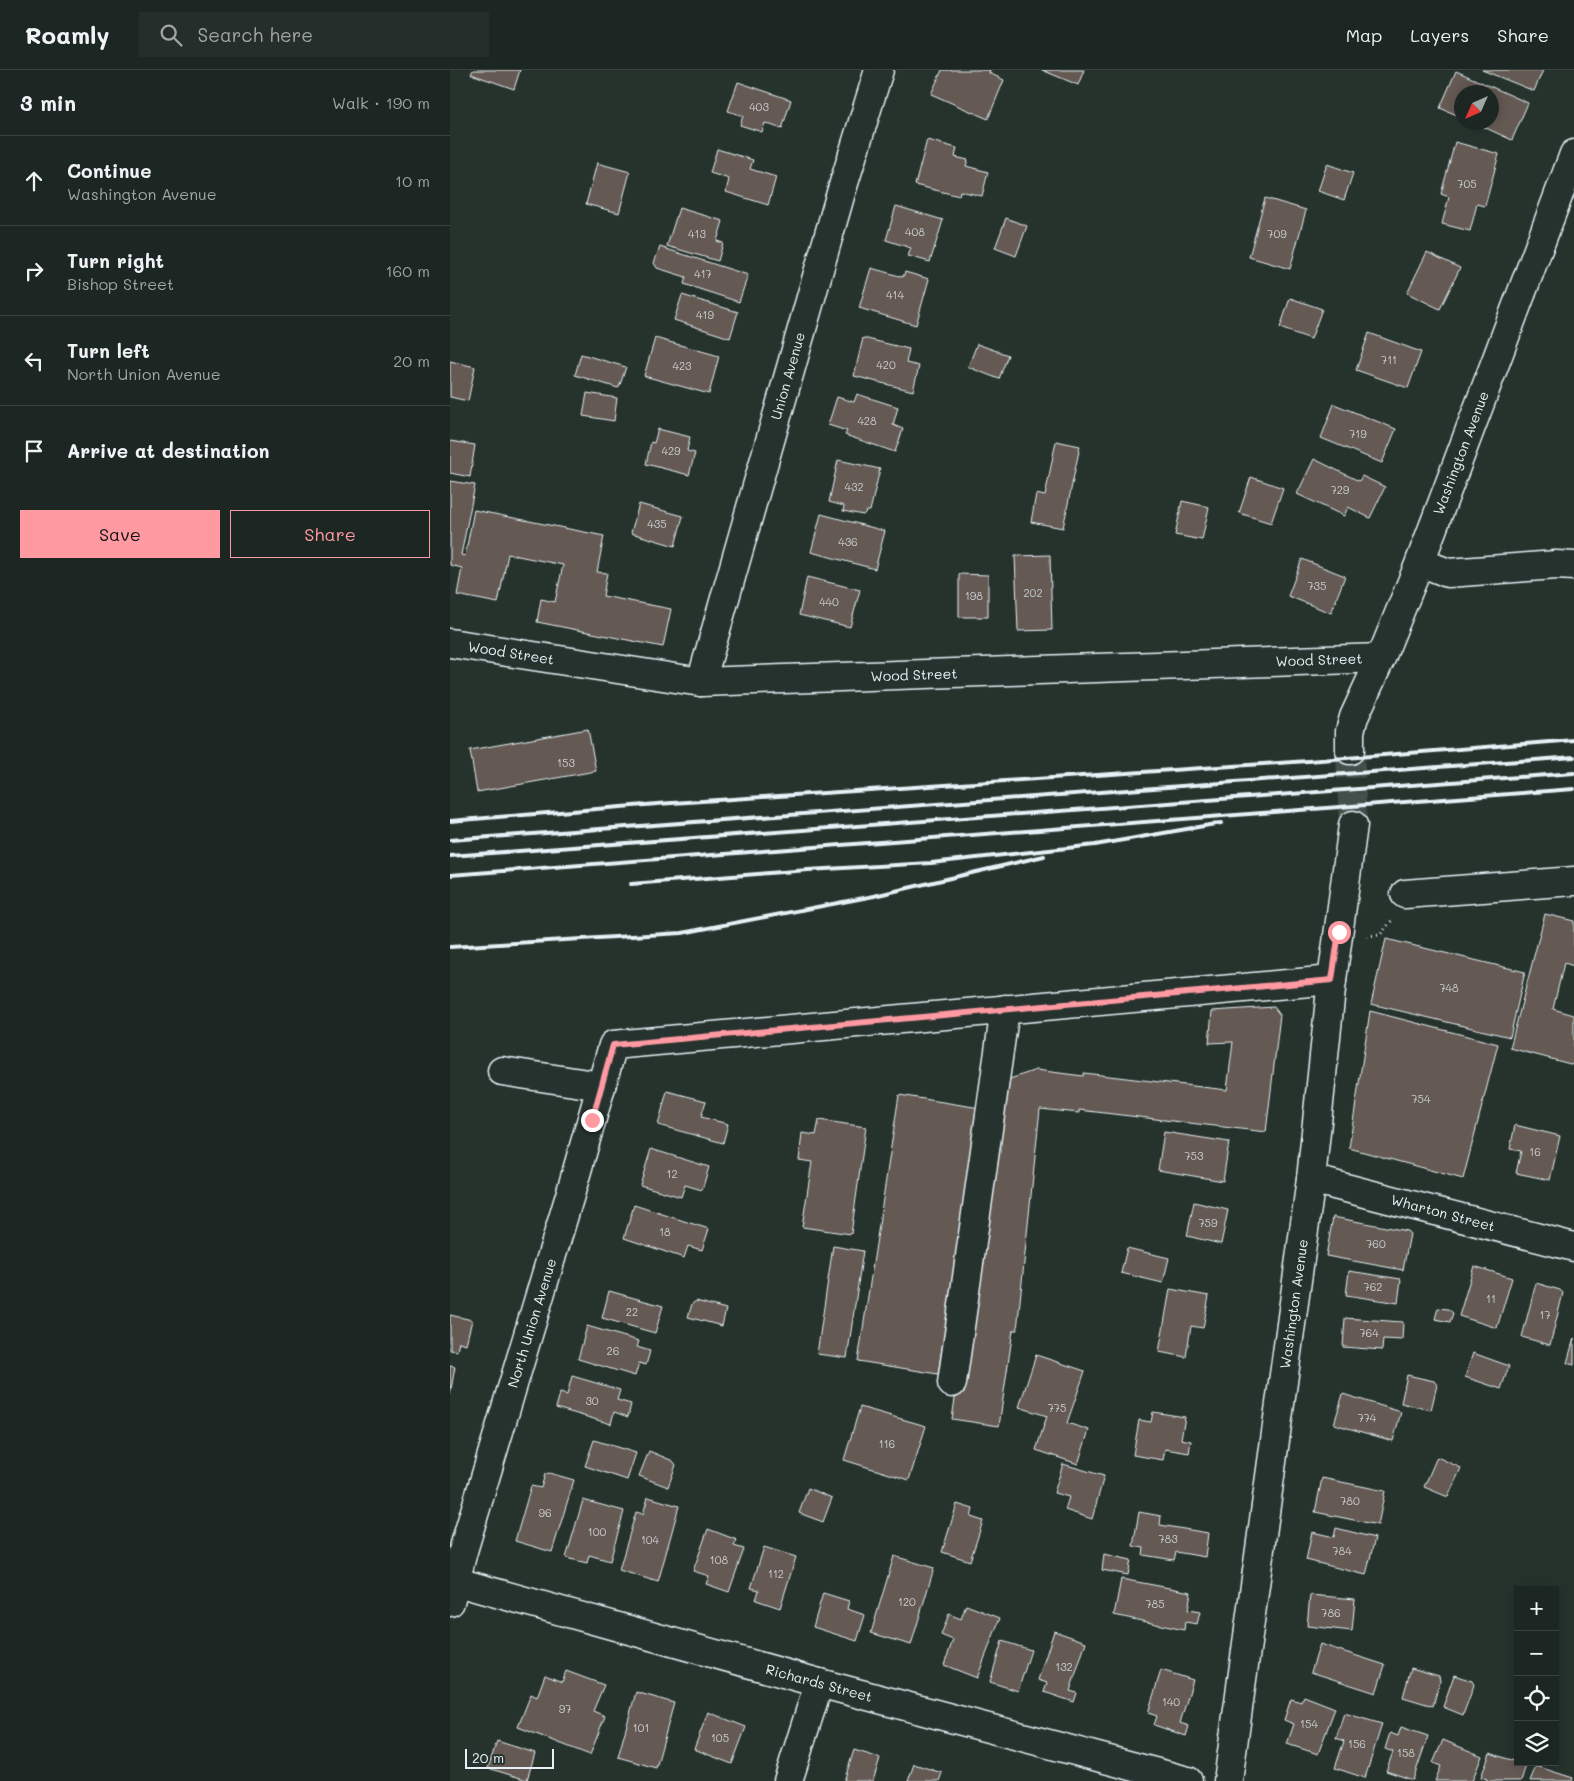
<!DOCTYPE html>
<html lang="en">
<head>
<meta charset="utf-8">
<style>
  body { margin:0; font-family:Mali,sans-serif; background:#252e2a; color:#f1f3f6 }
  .controls { position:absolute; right:15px; bottom:15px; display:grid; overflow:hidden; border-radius:0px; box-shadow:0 2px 12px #0003 }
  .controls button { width:45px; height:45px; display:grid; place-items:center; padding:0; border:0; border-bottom:1px solid #3a4340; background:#1c2622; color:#f1f3f6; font:25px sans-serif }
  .compass { position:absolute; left:1004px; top:15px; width:45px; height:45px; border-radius:50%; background:#1c2622; box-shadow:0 2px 12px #0003; rotate:225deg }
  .scale { position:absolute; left:15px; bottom:12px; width:89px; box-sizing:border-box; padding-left:5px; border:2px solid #e8f1f8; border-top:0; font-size:14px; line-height:18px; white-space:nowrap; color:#e8f1f8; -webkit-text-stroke:4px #26332d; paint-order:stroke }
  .stop { position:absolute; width:15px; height:15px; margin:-11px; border:4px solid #ff9aa2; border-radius:50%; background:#fff }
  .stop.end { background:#ff9aa2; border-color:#fff; box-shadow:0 1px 5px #0008 }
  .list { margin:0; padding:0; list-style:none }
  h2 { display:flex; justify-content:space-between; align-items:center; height:65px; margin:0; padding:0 20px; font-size:21px }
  h2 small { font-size:16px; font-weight:400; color:#a0a5a5 }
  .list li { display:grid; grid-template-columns:32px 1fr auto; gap:15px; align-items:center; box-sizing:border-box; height:90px; padding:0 20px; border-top:1px solid #3a4340 }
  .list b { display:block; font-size:19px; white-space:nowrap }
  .list p { margin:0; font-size:16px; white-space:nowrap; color:#a0a5a5 }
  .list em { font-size:16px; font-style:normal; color:#a0a5a5 }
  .actions { display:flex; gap:10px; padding:15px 20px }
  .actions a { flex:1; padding:11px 0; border:1px solid #ff9aa2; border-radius:0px; text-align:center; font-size:18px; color:#ff9aa2 }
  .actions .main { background:#ff9aa2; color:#111 }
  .icon { flex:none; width:28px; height:28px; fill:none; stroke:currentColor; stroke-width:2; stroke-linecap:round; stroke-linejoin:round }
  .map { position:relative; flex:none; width:1124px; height:1711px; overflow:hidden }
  header { display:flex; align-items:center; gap:30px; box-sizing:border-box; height:70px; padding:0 25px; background:#1c2622; border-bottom:1px solid #3a4340 }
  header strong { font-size:24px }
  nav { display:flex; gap:28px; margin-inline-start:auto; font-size:18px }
  .search { width:350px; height:45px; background:#252e2a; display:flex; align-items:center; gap:12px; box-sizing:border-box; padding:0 18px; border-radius:0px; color:#a0a5a5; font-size:19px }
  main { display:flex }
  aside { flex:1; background:#1c2622 }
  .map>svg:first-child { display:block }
  .building { fill:#655a52; stroke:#e8f1f8 }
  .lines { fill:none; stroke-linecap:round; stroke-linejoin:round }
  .minor-tunnel { stroke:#43504b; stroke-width:28; stroke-dasharray:28 14; stroke-linecap:butt }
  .minor-casing { stroke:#e8f1f8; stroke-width:31 }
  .path { stroke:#e8f1f8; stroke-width:3; stroke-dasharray:1 4; stroke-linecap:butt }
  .minor { stroke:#26332d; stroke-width:28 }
  .rail { stroke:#e8f1f8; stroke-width:4 }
  .route { stroke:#ff9aa2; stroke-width:6 }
  .labels { text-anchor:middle; stroke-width:4; stroke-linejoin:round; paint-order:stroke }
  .number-label { font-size:11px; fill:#c7cbce }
  .street-label { font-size:14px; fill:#e8f1f8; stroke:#26332d }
</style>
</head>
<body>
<header>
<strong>Roamly</strong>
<div class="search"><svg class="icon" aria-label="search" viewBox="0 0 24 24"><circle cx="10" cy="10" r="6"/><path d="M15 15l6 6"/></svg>Search here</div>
<nav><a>Map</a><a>Layers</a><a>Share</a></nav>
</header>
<main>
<aside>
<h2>3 min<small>Walk · 190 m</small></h2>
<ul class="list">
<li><svg class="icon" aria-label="ahead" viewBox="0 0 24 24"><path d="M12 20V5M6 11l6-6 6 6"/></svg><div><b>Continue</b><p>Washington Avenue</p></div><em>10 m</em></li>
<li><svg class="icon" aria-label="right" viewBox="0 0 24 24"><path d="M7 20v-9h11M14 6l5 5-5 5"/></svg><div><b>Turn right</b><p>Bishop Street</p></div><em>160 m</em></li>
<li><svg class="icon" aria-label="left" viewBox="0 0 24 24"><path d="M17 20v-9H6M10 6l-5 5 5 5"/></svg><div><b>Turn left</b><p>North Union Avenue</p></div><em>20 m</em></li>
<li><svg class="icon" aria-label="arrive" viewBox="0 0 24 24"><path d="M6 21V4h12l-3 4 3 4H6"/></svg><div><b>Arrive at destination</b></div></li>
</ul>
<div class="actions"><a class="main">Save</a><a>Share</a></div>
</aside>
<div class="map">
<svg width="1124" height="1711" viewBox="0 0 1124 1711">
  <rect width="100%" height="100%" fill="#26332d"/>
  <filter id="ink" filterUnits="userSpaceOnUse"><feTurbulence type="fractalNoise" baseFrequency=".02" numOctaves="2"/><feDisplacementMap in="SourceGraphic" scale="10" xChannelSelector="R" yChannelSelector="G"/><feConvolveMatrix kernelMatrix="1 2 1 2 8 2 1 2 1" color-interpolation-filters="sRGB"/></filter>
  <g filter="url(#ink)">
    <g class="building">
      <path d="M23 0H70L64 19 21 4Z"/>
      <path d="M492 0H540L539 3 554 10 538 49 481 24Z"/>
      <path d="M592 0H634L628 15Z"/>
      <path d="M1032 0H1093L1084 21Z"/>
      <path d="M1006 1 1078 33 1062 70 1023 52H1042V22H1012V47L990 38Z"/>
      <path d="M288 12 341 30 332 59 315 53 312 62 290 55 293 46 278 41Z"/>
      <path d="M477 70 507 78 505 87 518 90 516 96 538 102 532 126 510 121 509 126 465 115Z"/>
      <path d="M1005 72 1049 84 1035 136 1027 134 1020 161 992 154 999 127 991 124Z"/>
      <path d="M267 79 303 90 300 99 326 107 318 135 276 122 279 109 260 103Z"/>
      <path d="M147 93 180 102 169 143 136 134Z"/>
      <path d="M877 94 903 103 894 130 868 121Z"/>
      <path d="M815 128 856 140 840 199 799 187Z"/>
      <path d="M446 136 493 150 480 192 458 186 461 178 436 170Z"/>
      <path d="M229 138 273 151 267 171 273 173 268 191 217 176Z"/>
      <path d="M556 148 577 156 566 186 545 178Z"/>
      <path d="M210 177 298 205 289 232 234 214 236 207 207 198 204 193Z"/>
      <path d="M977 182 1010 198 990 239 957 223Z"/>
      <path d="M421 198 453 207 455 202 479 209 466 255 409 238Z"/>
      <path d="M232 225 288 242 280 268 224 250Z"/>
      <path d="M840 228 872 239 861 269 830 258Z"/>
      <path d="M919 263 971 282 958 318 906 300Z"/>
      <path d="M205 268 269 286 259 324 194 306Z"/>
      <path d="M413 268 459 279 456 293 469 296 463 321 404 306Z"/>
      <path d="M527 274 558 285 549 309 518 297Z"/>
      <path d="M131 284 176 297 170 315 168 318 125 305Z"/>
      <path d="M0 291 25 297 18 331 0 327Z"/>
      <path d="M137 323 167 328 164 351 133 346Z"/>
      <path d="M407 324 448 337 443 355 453 359 445 382 395 365 397 361 378 355 387 327 404 332Z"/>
      <path d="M884 334 946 359 932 393 871 368Z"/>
      <path d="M208 359 240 367 237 381 245 383 239 405 196 394 201 372 204 373Z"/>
      <path d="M0 371 25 375 20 407 0 403Z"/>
      <path d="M606 371 630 376 613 458 581 452 586 424 595 426Z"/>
      <path d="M864 389 909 411 912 406 935 417 920 448 898 437 894 446 847 424Z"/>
      <path d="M388 390 430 399 420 441H417L413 445 393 441 394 436 379 432Z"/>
      <path d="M801 407 833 418 821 453 789 443Z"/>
      <path d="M0 411 25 415 11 485 15 486 24 440 154 466 147 502 157 503 153 526 221 539 213 577 87 552 91 529 105 532 113 495 58 484 48 533 7 525 12 498 0 495Z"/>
      <path d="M732 431 759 437 752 470 725 465Z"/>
      <path d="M189 434 233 446 225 476 181 463Z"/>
      <path d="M371 444 435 461 425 499 361 482Z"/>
      <path d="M600 485 602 560 568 561 565 486Z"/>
      <path d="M852 489 895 506 881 543 838 526Z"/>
      <path d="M509 504 538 505V547H509Z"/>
      <path d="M357 507 410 520 400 557 349 545Z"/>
      <path d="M138 659 146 701 27 722 20 680Z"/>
      <path d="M1095 844 1124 851V896L1114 893 1103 939 1124 945V995L1060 978Z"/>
      <path d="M936 869 1075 902 1060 967 921 934Z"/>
      <path d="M824 937 830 945 816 1062 629 1040V1043L590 1039 567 1260H563L549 1356 502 1349 551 1012 586 1000 633 1006 634 1003 777 1020 783 972 759 973 762 941Z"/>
      <path d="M920 941 1048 974 1013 1109 899 1078Z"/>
      <path d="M217 1021 256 1031 251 1047 278 1054 273 1073 208 1055Z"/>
      <path d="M449 1025 530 1038 488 1304 408 1291Z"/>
      <path d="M369 1050 416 1057 401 1164 352 1157 362 1092 349 1090 352 1063 366 1065Z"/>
      <path d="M1065 1055 1110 1066 1100 1110 1066 1103 1071 1081 1060 1079Z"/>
      <path d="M714 1062 779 1072 773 1111 708 1100Z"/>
      <path d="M201 1079 259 1097 252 1120 235 1115 231 1127 190 1115Z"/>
      <path d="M744 1132 778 1140 771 1174 737 1166Z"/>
      <path d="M184 1135 259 1159 252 1180 238 1176 234 1188 174 1168Z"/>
      <path d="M883 1147 957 1161 960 1164 953 1200 876 1186Z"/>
      <path d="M383 1176 413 1181 397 1288 367 1284Z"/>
      <path d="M677 1178 719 1188 713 1213 671 1203Z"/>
      <path d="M1024 1196 1062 1208 1047 1258 1009 1246Z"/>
      <path d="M899 1201 951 1209 948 1233 896 1225Z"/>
      <path d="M1086 1213 1110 1220 1113 1223 1100 1275 1072 1267Z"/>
      <path d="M720 1219 759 1226 753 1258 741 1256 736 1287 709 1282Z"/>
      <path d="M159 1221 213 1236 205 1263 152 1248Z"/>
      <path d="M246 1231 276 1239 272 1256 238 1247 242 1234Z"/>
      <path d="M988 1238 998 1239 1003 1243 1000 1252 985 1249Z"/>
      <path d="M0 1245 22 1250 16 1274 9 1272 7 1281 0 1280Z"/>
      <path d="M895 1248 953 1252 952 1270 933 1269 932 1280 893 1277Z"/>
      <path d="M137 1256 189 1271 187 1277 200 1281 196 1295 189 1293 185 1306 128 1289Z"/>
      <path d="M1124 1268V1295L1117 1293Z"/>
      <path d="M1023 1283 1059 1296 1051 1319 1015 1307Z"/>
      <path d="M586 1285 635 1301 617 1353 639 1360 628 1394 586 1380 597 1346 569 1337Z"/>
      <path d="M0 1296 5 1297 0 1325Z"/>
      <path d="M957 1305 984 1311 987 1315 981 1340 951 1333Z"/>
      <path d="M122 1306 170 1320 167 1330 181 1334 178 1347 164 1342 161 1354 106 1338 110 1323 117 1325Z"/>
      <path d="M893 1324 951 1342 943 1371 884 1354Z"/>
      <path d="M410 1337 476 1356 459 1410 394 1390Z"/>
      <path d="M703 1342 735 1347 731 1369 741 1371 739 1383 715 1379 713 1390 683 1385 689 1350 701 1352Z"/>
      <path d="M144 1370 186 1383 177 1410 135 1396Z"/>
      <path d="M199 1381 223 1391 226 1395 218 1417 189 1406Z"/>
      <path d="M987 1387 1011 1398 998 1427 974 1417Z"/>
      <path d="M613 1394 654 1406 642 1449 615 1440 619 1427 604 1423Z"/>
      <path d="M99 1403 124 1410 102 1482 65 1471 81 1416 91 1418 95 1404Z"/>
      <path d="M872 1408 935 1421 928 1455 865 1442Z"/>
      <path d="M358 1418 382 1428 373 1452 349 1443Z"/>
      <path d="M198 1427 229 1436 208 1512 169 1500 186 1442 193 1444Z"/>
      <path d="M133 1430 174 1441 160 1491 139 1485 137 1493 116 1488Z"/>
      <path d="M507 1434 523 1439 521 1447 533 1451 520 1491 492 1482Z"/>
      <path d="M689 1442 711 1446 710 1455 758 1463 755 1487 726 1482 724 1490 693 1485 694 1478 683 1476Z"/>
      <path d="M886 1458 925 1468 916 1505 856 1490 862 1462 884 1467Z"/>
      <path d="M258 1459 287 1470 284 1476 294 1479 279 1522 256 1514 259 1506 243 1501Z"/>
      <path d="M314 1477 346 1487 330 1538 306 1530 309 1520 301 1518Z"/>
      <path d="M654 1484 681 1490 678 1505 652 1500Z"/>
      <path d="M444 1486 484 1498 461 1575 421 1563Z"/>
      <path d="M671 1509 741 1522 738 1540 750 1542 747 1554 735 1552 734 1560 664 1545Z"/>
      <path d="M373 1523 399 1531 397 1539 415 1545 407 1571 363 1557Z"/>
      <path d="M860 1525 905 1529 902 1561 857 1556Z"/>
      <path d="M516 1535 550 1548 527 1608 494 1595 503 1570 491 1565 499 1544 511 1549Z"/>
      <path d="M604 1561 636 1572 620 1621 627 1623 624 1632 594 1622 597 1613 588 1610Z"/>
      <path d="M552 1571 581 1580 568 1621 540 1612Z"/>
      <path d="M870 1574 935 1595 926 1623 861 1602Z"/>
      <path d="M961 1598 989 1606 990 1611 983 1636 953 1627Z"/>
      <path d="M711 1600 743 1610 730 1653 739 1656 736 1666 704 1655 707 1646 698 1643Z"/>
      <path d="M116 1601 154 1615 143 1641 155 1646 140 1685 68 1657 81 1624 87 1627 95 1605 112 1612Z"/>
      <path d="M1004 1605 1022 1611 1024 1615 1013 1645 993 1637Z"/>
      <path d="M186 1622 224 1633 206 1698 168 1687Z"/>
      <path d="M854 1626 885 1638 868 1684 837 1674 844 1654 834 1650 841 1629 851 1632Z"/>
      <path d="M258 1642 296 1657 282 1694 244 1679Z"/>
      <path d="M894 1643 932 1654 915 1708 885 1698 894 1671 886 1668Z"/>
      <path d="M951 1657 978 1666 963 1710 936 1701 943 1682 935 1679 940 1663 948 1666Z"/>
      <path d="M993 1670 1032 1686 1022 1711H985L991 1696 983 1693Z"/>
      <path d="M47 1671 85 1683 77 1710 38 1698Z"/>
      <path d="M404 1680 430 1688 423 1711H394Z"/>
      <path d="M1040 1683 1076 1695 1071 1711H1037V1709L1031 1707Z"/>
      <path d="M464 1694 492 1703 489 1711H458Z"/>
      <path d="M1086 1696 1123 1708 1122 1711H1080Z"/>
    </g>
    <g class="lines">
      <path class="minor-tunnel" d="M900 680 903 755"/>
      <g class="minor-casing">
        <g id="minor">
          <path d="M970 492 998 503 1106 495 1124 496"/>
          <path d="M0 573 251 612 931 588"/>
          <path d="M251 612 390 126 429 0"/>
          <path d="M900 680V661L904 647 931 588 970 492 1124 84"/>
          <path d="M955 824 1124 811"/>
          <path d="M52 1001 151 1016"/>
          <path d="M861 1109 1124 1177"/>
          <path d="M502 1313 555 939"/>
          <path d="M0 1510 369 1613 738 1711"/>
          <path d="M0 1532 13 1481 120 1125 163 975 882 910"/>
          <path d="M338 1711 369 1613"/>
          <path d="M778 1711 861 1109 882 910 903 755"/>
        </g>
      </g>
      <path class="path" d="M917 866 930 865 943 849"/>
      <use href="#minor" class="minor"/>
      <g class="rail">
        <path d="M0 751 207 734 858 691 1124 670"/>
        <path d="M0 770C374 739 749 716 1124 687"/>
        <path d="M0 786C374 755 749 732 1124 703"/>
        <path d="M0 805 1124 719"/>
        <path d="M181 814 358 800 481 793 645 775 771 753"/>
        <path d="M0 877 232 863 424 826 594 786"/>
      </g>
    </g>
  </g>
  <g class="lines" filter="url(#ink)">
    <path class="route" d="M142 1050 163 975 882 910 889 862"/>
  </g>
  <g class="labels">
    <g class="number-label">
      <text x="309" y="41">403</text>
      <text x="1017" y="118">705</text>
      <text x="465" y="166">408</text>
      <text x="247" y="168">413</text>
      <text x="827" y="168">709</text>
      <text x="253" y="208">417</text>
      <text x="445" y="229">414</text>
      <text x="255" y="249">419</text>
      <text x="939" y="294">711</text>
      <text x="436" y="299">420</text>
      <text x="232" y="300">423</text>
      <text x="417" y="355">428</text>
      <text x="908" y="368">719</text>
      <text x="221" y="385">429</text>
      <text x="404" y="421">432</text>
      <text x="890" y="424">729</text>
      <text x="207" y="458">435</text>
      <text x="398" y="476">436</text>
      <text x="867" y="520">735</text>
      <text x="583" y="527">202</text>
      <text x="524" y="530">198</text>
      <text x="379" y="536">440</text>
      <text x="116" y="697">153</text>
      <text x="999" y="922">748</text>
      <text x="971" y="1033">754</text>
      <text x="1085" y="1086">16</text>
      <text x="744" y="1090">753</text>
      <text x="222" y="1108">12</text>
      <text x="758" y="1157">759</text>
      <text x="215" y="1166">18</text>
      <text x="926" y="1178">760</text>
      <text x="923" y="1221">762</text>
      <text x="1041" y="1233">11</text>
      <text x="182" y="1246">22</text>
      <text x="1095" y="1249">17</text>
      <text x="919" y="1267">764</text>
      <text x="163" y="1285">26</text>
      <text x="142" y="1335">30</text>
      <text x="607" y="1342">775</text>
      <text x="917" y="1352">774</text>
      <text x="437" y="1378">116</text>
      <text x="900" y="1435">780</text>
      <text x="95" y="1447">96</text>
      <text x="147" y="1466">100</text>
      <text x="718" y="1473">783</text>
      <text x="200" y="1474">104</text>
      <text x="892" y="1485">784</text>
      <text x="269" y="1494">108</text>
      <text x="326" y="1508">112</text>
      <text x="457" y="1536">120</text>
      <text x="705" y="1538">785</text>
      <text x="881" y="1547">786</text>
      <text x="614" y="1601">132</text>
      <text x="721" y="1636">140</text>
      <text x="115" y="1643">97</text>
      <text x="859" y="1658">154</text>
      <text x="191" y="1662">101</text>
      <text x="270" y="1672">105</text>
      <text x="907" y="1678">156</text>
      <text x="956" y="1687">158</text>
    </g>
    <g class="street-label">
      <text transform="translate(338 306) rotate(-74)" y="5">Union Avenue</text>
      <text transform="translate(1011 383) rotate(-69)" y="5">Washington Avenue</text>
      <text transform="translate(61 583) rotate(9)" y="5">Wood Street</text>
      <text transform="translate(869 590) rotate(-2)" y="5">Wood Street</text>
      <text transform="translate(464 605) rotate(-2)" y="5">Wood Street</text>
      <text transform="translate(993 1143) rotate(15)" y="5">Wharton Street</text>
      <text transform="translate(844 1234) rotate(-82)" y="5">Washington Avenue</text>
      <text transform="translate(82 1253) rotate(-73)" y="5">North Union Avenue</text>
      <text transform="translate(369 1613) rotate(15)" y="5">Richards Street</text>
    </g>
  </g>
</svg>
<div class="controls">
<button>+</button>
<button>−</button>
<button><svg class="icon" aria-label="locate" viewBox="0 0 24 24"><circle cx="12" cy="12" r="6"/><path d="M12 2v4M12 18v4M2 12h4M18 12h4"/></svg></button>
<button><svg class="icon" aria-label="layers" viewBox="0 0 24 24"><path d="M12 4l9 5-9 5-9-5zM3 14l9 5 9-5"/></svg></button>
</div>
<svg class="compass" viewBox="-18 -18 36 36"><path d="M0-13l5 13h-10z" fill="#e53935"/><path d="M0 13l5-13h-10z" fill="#a0a5a5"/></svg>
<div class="scale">20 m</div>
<div class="stop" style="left:889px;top:862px"></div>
<div class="stop end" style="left:142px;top:1050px"></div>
</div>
</main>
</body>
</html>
